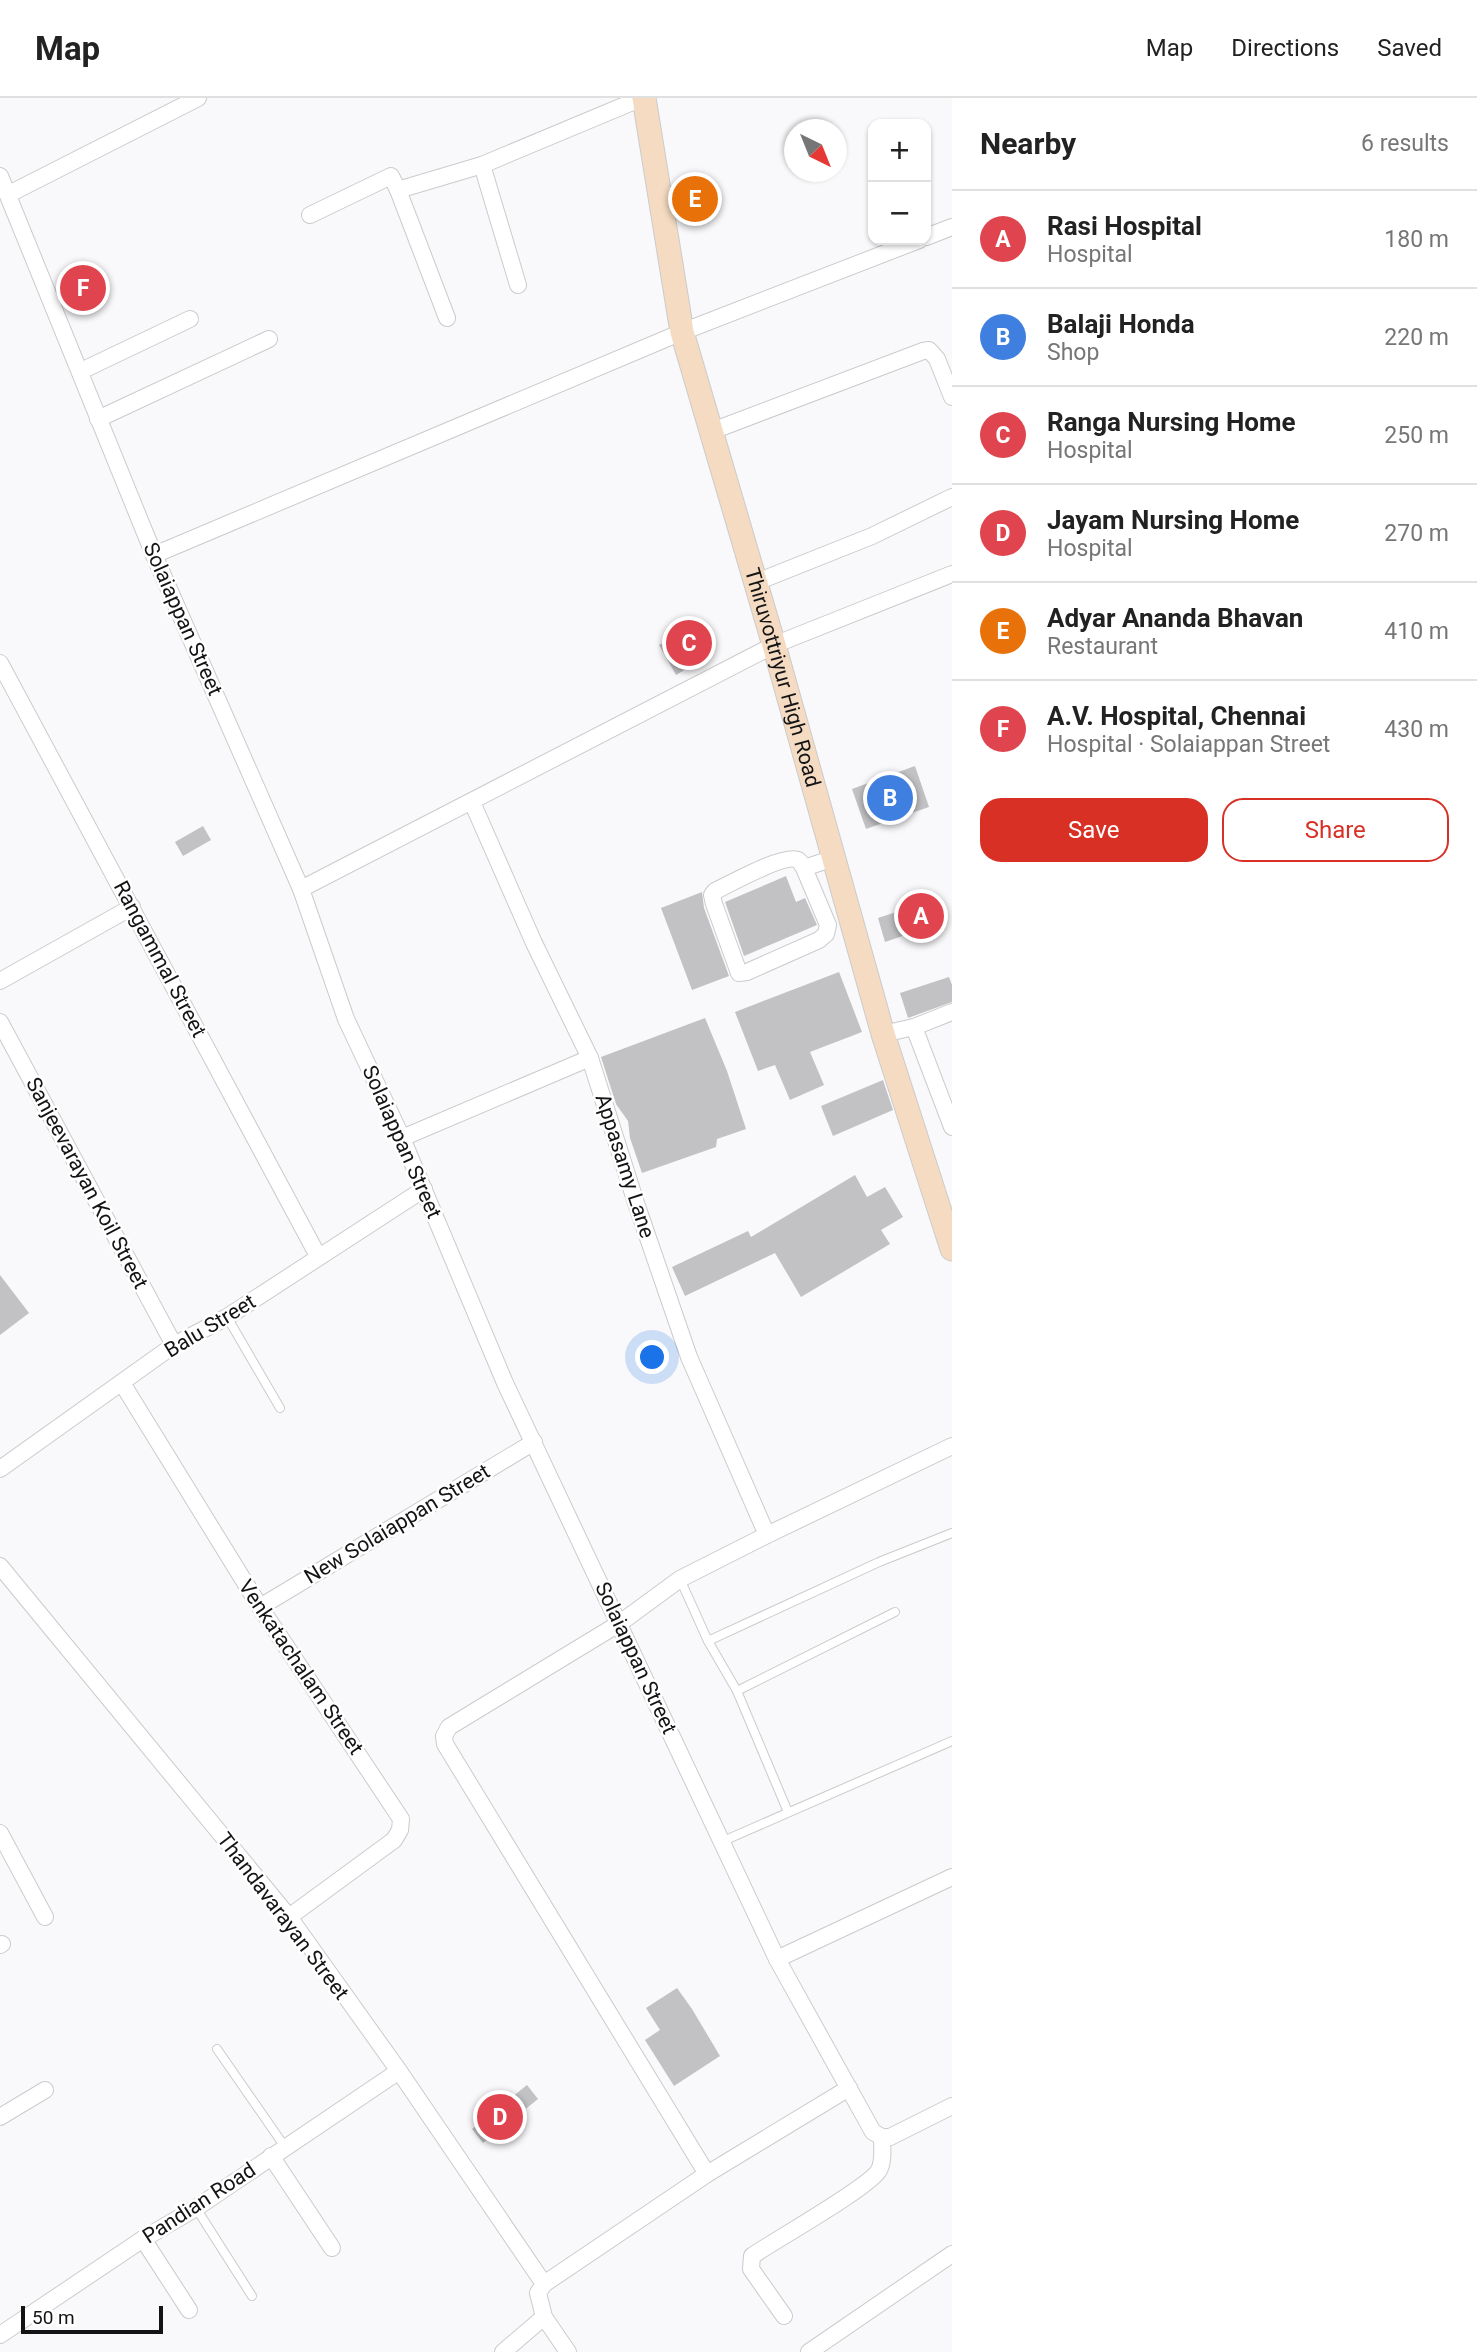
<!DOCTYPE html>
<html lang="en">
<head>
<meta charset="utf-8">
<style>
  body { margin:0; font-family:Roboto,sans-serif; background:#f2f2f2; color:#222 }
  .controls { position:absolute; right:21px; top:21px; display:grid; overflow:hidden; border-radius:14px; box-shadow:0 2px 5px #0004 }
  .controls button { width:63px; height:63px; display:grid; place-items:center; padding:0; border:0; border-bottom:2px solid #e0e0e0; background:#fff; color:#222; font:35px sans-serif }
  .compass { position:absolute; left:784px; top:21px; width:63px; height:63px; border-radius:50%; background:#fff; box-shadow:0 2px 5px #0004; rotate:137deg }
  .scale { position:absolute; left:21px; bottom:18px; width:142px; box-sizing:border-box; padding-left:7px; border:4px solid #141415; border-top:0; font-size:19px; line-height:24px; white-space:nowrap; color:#141415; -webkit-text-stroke:5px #fff; paint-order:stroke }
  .you { position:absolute; left:653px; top:1260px; width:24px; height:24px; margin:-18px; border:5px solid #fff; border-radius:50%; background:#1a73e8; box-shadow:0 0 0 10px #1a73e833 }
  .badge { display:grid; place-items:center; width:46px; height:46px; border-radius:50%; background:#d93025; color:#fff; font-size:23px; font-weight:700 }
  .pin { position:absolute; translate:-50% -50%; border:4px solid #fff; box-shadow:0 2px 7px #0006 }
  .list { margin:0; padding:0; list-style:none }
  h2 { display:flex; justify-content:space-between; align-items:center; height:91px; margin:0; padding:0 28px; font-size:30px }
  h2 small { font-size:23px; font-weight:400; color:#767676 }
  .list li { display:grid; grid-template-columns:46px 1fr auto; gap:21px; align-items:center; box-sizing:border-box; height:98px; padding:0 28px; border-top:2px solid #e0e0e0 }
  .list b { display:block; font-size:26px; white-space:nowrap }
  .list p { margin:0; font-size:23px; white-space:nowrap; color:#767676 }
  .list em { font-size:23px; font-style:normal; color:#767676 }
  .actions { display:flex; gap:14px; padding:21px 28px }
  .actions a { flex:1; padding:16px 0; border:2px solid #d93025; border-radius:21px; text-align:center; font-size:24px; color:#d93025 }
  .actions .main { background:#d93025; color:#fff }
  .map { position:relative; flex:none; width:952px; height:2254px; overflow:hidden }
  header { display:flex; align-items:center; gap:42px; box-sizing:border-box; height:98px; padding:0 35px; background:#fff; border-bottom:2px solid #e0e0e0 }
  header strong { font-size:33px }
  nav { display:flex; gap:38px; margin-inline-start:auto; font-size:24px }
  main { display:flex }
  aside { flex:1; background:#fff }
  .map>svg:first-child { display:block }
  .building { fill:#c2c2c4 }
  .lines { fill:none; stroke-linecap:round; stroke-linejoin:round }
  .lane-casing { stroke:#cbcbcd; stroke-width:10 }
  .street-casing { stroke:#cbcbcd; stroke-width:18 }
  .secondary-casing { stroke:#cbcbcd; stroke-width:25 }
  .lane { stroke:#fff; stroke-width:8 }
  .street { stroke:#fff; stroke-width:16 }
  .secondary { stroke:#f4dbc2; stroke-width:23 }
  .labels { text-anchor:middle; stroke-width:5; stroke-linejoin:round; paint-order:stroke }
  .street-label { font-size:21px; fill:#141415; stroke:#fff }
</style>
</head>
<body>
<header>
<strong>Map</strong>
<nav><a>Map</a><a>Directions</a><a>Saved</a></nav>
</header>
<main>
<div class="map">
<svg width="952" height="2254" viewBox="0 0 952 2254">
  <rect width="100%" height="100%" fill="#f9f9fb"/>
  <g class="building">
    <path d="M691 528 708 558 676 577 659 547Z"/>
    <path d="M915 668 929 709 866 731 852 691Z"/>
    <path d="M203 728 211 742 183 758 175 744Z"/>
    <path d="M786 778 796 804 805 800 817 827 744 858 725 804Z"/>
    <path d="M702 794 704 810 729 878 692 892 661 810Z"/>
    <path d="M927 804 935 827 885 844 878 820Z"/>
    <path d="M839 874 862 934 810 954 824 987 790 1002 775 967 758 973 735 914Z"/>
    <path d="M949 879 952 887V904L908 920 900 895Z"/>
    <path d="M705 920 727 973 746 1031 717 1041 716 1049 642 1075 630 1040 628 1023 616 1006 601 959Z"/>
    <path d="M883 982 893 1012 833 1038 821 1008Z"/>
    <path d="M855 1077 867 1099 885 1089 903 1119 881 1132 890 1146 801 1199 775 1155 685 1198 672 1169 748 1133 751 1139Z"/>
    <path d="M0 1177 29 1215 0 1237Z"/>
    <path d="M677 1890 692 1911 720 1958 674 1988 645 1942 660 1932 646 1910Z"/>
    <path d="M527 1987 538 2001 483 2045 472 2031Z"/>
  </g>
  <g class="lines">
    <g class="lane-casing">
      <g id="lane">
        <path d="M227 1219 280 1310"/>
        <path d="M680 1481 708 1543 737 1593 788 1714"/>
        <path d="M708 1543 879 1464 952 1435"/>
        <path d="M737 1593 895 1514"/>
        <path d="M721 1744 952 1643"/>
        <path d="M217 1951 285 2049"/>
        <path d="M196 2110 252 2198"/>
      </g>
    </g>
    <g class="street-casing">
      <g id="street">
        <path d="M482 67 518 187"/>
        <path d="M0 78 154 457 301 791 346 921 402 1040 505 1285 777 1861 873 2034 882 2039H890L952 2008"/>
        <path d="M398 92 447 220"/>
        <path d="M9 96 198 0"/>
        <path d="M310 117 391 78 398 92 482 67 642 0"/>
        <path d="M926 139 952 129"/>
        <path d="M81 273 190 221"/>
        <path d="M98 321 269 241"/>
        <path d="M712 333 923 253 929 252 937 261 952 299"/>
        <path d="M154 457 682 234 919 142"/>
        <path d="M754 485 872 438 952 399"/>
        <path d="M0 565 318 1158"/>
        <path d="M472 704 534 845 590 960 636 1105 689 1259 767 1437"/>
        <path d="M804 770C802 767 801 764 798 762 785 755 730 786 715 793L712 797 714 806 739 875 747 874 819 842 826 836 828 827 804 770 834 760"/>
        <path d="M301 791 774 547 952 476"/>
        <path d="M0 883 132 809"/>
        <path d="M0 924 174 1247"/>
        <path d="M914 929 952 1029"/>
        <path d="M883 936 914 929 952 914"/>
        <path d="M402 1040 590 960"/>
        <path d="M122 1285 260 1509 401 1721 400 1732 394 1742 289 1819"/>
        <path d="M0 1371 174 1247 227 1219 424 1091"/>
        <path d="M0 1468 289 1819 399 1973 544 2186"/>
        <path d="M260 1509 534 1344"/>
        <path d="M0 1735 45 1819"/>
        <path d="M0 1847 2 1846"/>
        <path d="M777 1861 952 1779"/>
        <path d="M0 2019 45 1992"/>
        <path d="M271 2058 332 2150"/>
        <path d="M707 2076 445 1646 444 1638 449 1629 620 1525 680 1481 767 1437 952 1348"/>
        <path d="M143 2141 189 2212"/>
        <path d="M784 2218 751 2171 752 2158C775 2142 870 2089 879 2072 884 2063 882 2049 882 2039"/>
        <path d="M0 2237 143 2141 196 2110 399 1973"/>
        <path d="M503 2254 544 2219"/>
        <path d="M568 2254 544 2219 538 2195 544 2186 707 2076 849 1990"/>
        <path d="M809 2254 952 2156"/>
      </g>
    </g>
    <g class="secondary-casing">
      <g id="secondary">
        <path id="s1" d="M644 0 682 234 774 547 883 936 952 1151"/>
      </g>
    </g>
    <use href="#lane" class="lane"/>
    <use href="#street" class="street"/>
    <use href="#secondary" class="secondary"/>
  </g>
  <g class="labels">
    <g class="street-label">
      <text transform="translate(183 521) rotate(66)" y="7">Solaiappan Street</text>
      <text dy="7" stroke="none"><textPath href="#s1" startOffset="597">Thiruvottriyur High Road</textPath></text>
      <text transform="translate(160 861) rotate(62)" y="7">Rangammal Street</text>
      <text transform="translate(402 1044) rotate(66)" y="7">Solaiappan Street</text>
      <text transform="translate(625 1068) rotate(72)" y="7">Appasamy Lane</text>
      <text transform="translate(87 1085) rotate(62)" y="7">Sanjeevarayan Koil Street</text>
      <text transform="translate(210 1228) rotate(-31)" y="7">Balu Street</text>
      <text transform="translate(397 1426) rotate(-31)" y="7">New Solaiappan Street</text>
      <text transform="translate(636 1560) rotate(65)" y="7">Solaiappan Street</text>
      <text transform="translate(301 1569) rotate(56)" y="7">Venkatachalam Street</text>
      <text transform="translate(283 1818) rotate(53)" y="7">Thandavarayan Street</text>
      <text transform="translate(199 2105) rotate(-33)" y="7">Pandian Road</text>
    </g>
  </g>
</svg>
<div class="controls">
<button>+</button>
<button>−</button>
</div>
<svg class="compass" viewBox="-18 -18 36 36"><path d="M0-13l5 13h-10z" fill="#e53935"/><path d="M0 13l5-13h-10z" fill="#767676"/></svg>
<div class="scale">50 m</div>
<div class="you"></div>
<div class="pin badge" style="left:921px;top:818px;background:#e0444e">A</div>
<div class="pin badge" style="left:890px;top:700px;background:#3f7fe0">B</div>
<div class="pin badge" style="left:689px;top:545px;background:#e0444e">C</div>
<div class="pin badge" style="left:500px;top:2019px;background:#e0444e">D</div>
<div class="pin badge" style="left:695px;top:101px;background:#e8710a">E</div>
<div class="pin badge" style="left:83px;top:190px;background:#e0444e">F</div>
</div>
<aside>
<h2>Nearby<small>6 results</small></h2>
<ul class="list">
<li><span class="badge" style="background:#e0444e">A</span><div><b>Rasi Hospital</b><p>Hospital</p></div><em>180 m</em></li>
<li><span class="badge" style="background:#3f7fe0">B</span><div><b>Balaji Honda</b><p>Shop</p></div><em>220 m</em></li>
<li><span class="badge" style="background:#e0444e">C</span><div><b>Ranga Nursing Home</b><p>Hospital</p></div><em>250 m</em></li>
<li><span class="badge" style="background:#e0444e">D</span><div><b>Jayam Nursing Home</b><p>Hospital</p></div><em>270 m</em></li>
<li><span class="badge" style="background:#e8710a">E</span><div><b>Adyar Ananda Bhavan</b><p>Restaurant</p></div><em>410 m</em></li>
<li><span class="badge" style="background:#e0444e">F</span><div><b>A.V. Hospital, Chennai</b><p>Hospital · Solaiappan Street</p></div><em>430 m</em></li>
</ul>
<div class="actions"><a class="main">Save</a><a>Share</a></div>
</aside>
</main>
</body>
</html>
